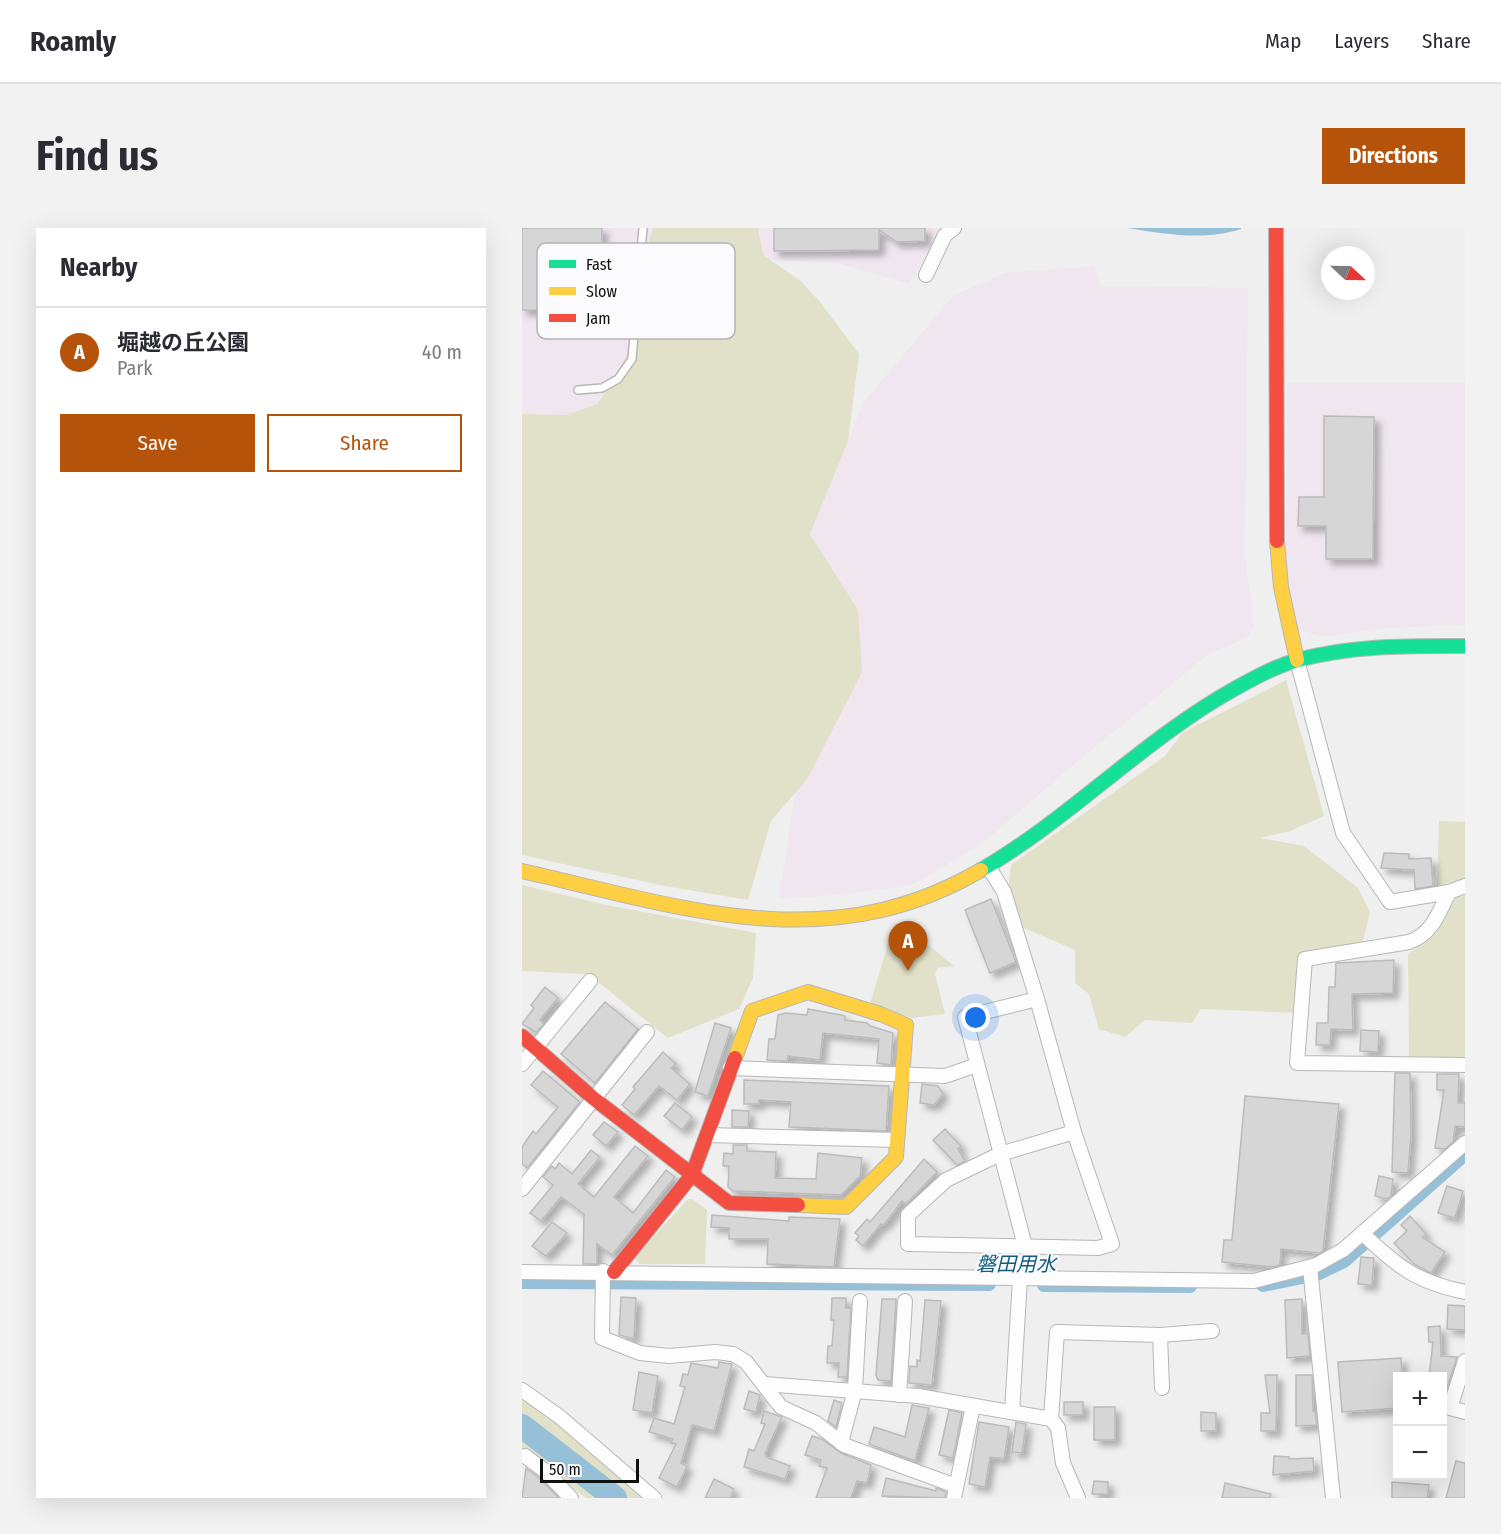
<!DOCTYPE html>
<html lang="en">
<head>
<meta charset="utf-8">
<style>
  body { margin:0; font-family:"Fira Sans Condensed","Noto Sans JP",sans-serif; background:#f2f2f3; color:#2b2b33 }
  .controls { position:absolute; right:18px; bottom:18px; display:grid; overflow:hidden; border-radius:0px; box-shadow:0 6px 24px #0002 }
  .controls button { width:54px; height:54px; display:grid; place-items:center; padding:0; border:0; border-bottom:2px solid #e1e1e2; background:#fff; color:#2b2b33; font:30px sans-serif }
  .compass { position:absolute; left:799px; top:18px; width:54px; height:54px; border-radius:50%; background:#fff; box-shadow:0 6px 24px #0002; rotate:112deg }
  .scale { position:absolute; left:18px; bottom:15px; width:99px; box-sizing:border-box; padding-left:6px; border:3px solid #0f1010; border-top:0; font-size:16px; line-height:21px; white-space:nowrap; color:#0f1010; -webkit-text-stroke:4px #fbfbfe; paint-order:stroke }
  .you { position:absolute; left:454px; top:790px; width:21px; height:21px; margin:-15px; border:4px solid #fff; border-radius:50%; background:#1a73e8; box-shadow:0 0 0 9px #1a73e833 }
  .badge { display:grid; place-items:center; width:39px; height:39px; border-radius:50%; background:#b45309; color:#fff; font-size:20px; font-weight:700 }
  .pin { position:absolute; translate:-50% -50px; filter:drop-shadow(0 2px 3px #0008) }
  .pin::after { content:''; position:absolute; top:32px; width:21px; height:18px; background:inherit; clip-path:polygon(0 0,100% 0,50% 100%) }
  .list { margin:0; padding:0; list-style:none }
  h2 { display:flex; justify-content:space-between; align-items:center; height:78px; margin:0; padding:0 24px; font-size:26px }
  h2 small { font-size:20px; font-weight:400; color:#7c7c81 }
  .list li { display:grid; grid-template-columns:39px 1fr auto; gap:18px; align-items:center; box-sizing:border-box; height:90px; padding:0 24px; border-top:2px solid #e1e1e2 }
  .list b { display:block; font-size:22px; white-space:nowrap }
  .list p { margin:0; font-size:20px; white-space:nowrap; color:#7c7c81 }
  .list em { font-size:20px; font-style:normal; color:#7c7c81 }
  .actions { display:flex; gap:12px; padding:18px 24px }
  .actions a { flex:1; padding:14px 0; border:2px solid #b45309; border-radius:0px; text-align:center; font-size:21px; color:#b45309 }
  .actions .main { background:#b45309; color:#fff }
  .map { position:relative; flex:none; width:943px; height:1270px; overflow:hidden; border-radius:0px }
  header { display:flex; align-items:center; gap:36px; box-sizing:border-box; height:84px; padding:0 30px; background:#fff; border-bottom:2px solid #e1e1e2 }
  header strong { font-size:28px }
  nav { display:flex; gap:33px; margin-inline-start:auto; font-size:21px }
  .intro { display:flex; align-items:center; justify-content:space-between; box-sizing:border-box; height:144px; padding:0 36px }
  h1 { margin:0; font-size:42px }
  .button { padding:15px 27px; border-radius:0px; background:#b45309; color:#fff; font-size:21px; font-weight:700 }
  main { display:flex; gap:36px; padding:0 36px }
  aside { flex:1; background:#fff; border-radius:0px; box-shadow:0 6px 24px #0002 }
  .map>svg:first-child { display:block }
  .industrial { fill:#efe6f0 }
  .green { fill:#e0e1c8 }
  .water { fill:#96c0d8 }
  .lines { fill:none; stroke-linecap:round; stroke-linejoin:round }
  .canal { stroke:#96c0d8; stroke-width:14 }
  .river { stroke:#96c0d8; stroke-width:24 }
  .building { fill:#d6d6d7; stroke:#bbb; stroke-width:1.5; filter:url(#shadow) }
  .lane-casing { stroke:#b7b7b7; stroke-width:10 }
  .street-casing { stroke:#b7b7b7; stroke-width:16 }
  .fast-casing { stroke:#b7b7b7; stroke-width:16 }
  .slow-casing { stroke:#b7b7b7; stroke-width:16 }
  .jam-casing { stroke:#b7b7b7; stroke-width:16 }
  .lane { stroke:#fdfdfd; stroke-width:7 }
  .street { stroke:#fdfdfd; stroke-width:14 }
  .fast { stroke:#16e098; stroke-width:14 }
  .slow { stroke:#ffcf43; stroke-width:14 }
  .jam { stroke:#f24e42; stroke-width:14 }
  .labels { text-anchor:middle; stroke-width:4.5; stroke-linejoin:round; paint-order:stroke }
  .water-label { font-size:20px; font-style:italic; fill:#105b7d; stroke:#fbfbfe }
  .key { fill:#fbfbfe; stroke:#b4b4b7; stroke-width:1.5 }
  .key-label { font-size:16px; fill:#0f1010 }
</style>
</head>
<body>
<header>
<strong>Roamly</strong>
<nav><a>Map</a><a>Layers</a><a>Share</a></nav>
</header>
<div class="intro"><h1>Find us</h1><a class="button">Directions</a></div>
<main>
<aside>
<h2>Nearby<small></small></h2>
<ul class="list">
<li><span class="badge">A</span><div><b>堀越の丘公園</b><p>Park</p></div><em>40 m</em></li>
</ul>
<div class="actions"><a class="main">Save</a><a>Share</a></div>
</aside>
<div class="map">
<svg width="943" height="1270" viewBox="0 0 943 1270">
  <defs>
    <filter id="shadow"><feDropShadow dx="5.5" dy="5.5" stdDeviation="3" flood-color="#0004"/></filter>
  </defs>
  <rect width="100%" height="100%" fill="#efefef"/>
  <g class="industrial">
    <path d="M0 0H144L215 148 0 208Z"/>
    <path d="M237 0H425L386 56 316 35 238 31Z"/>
    <path d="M572 38 579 58 726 60 723 326 732 399 725 410 688 425 556 533 461 615 392 656 327 666 257 671 273 565 293 534 340 444 329 371 288 306 341 175 431 68 483 45Z"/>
    <path d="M765 155H943V397L865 400 800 409 777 401 765 345 764 324Z"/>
  </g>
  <g class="green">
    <path d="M131 0H236L241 27 279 53 298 74 337 126 326 213 288 306 336 382 340 444 286 550 249 593 226 672 143 658 0 627V186L44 187 76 176 111 117 118 44Z"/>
    <path d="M764 452 802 588 768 603 738 610 782 618 836 660 848 684 841 713 778 735 779 785 679 781 670 795 623 792 603 809 577 801 567 766 553 755V722L498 698 487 656 489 637 643 528 660 505Z"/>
    <path d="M917 593 943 594V651L915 658Z"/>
    <path d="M0 657 84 677 234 705 231 750 217 781 146 810 66 746 0 743Z"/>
    <path d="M943 667V834L887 832 886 726 915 704 930 671Z"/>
    <path d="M372 696 387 701 432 738 416 740 413 746 423 786 390 790 348 776Z"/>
    <path d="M166 971H170L185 982 183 1036H118L112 1030Z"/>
    <path d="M0 1170 47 1201 122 1270H64L0 1222Z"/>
  </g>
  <path class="water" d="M605 0H719V1C681 13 644 6 605 0Z"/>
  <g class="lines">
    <g class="canal">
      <path d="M0 1054 467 1056"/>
      <path d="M522 1057 668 1058"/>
      <path d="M741 1057 795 1046 822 1033 943 926"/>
    </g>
    <path class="river" d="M0 1198 93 1270"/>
  </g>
  <g class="building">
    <path d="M0 0H80L78 83 0 82Z"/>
    <path d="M252 0H403V13L375 14 357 2V22L252 23Z"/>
    <path d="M802 188 852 189 851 331H804V298H776L777 269H802Z"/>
    <path d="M862 625 887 626V631L909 630 911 658 893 661 892 642 859 640Z"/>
    <path d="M469 671 494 734 468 745 443 682Z"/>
    <path d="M872 732 871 765 830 766 831 802 809 801 808 817H794L795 795H806L807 759H813L814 735Z"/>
    <path d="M23 759 36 770 18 792 22 796 14 804 0 796 12 780 9 777Z"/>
    <path d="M83 774 116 801 73 855 39 826Z"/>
    <path d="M286 781 319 787 323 788V792L345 795 348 798 371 805 369 837 355 835 357 811 301 805 298 832 266 828 265 833 245 832 247 811H253L256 787 263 785 285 787Z"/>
    <path d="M193 795 209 800 186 868 173 864Z"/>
    <path d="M839 802 857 803 856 824 838 823Z"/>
    <path d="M141 824 154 836 149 840 168 856 155 872 137 858 112 887 100 877 113 861 111 859Z"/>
    <path d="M21 843 58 874 5 940 0 936V919L11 903 14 906 36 879 9 857Z"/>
    <path d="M873 845H888L889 906 886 945 870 944Z"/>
    <path d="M915 846H937L936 875H943V899L933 898 931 914 923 921 913 920 922 862H915Z"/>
    <path d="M222 852 367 858 364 903 267 899 269 874 237 872V876H222Z"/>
    <path d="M400 856 416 858 421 866 412 877 398 875Z"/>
    <path d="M723 868 817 876 801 1023 797 1025 759 1021 758 1037 751 1039 700 1034 702 1012H710Z"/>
    <path d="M153 875 170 889 160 902 142 888Z"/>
    <path d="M210 882 227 883 226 899H210Z"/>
    <path d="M82 894 96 904 84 918 71 907Z"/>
    <path d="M423 901 439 918 436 921 443 933 435 937 411 912Z"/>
    <path d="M211 917H225V923L254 924 253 950 294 951 296 925 340 930 338 948 319 967 211 963 206 959 207 938H201L202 925 211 926Z"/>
    <path d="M113 918 126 928 92 969 111 985 144 942 153 949 90 1027 75 1016V1036H61L62 986 39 969 19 993 8 985 31 957 21 949 30 938 33 941 37 935 50 946 69 922 78 929 56 956 72 969Z"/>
    <path d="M402 931 415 944 384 976 380 973 362 997 359 996 341 1018 334 1012 337 1008 333 1005 345 991 348 994Z"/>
    <path d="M857 948 871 951 869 968 865 971 853 968Z"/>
    <path d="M925 958 941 963 933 990 916 985Z"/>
    <path d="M190 987 267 993V989L318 991 312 1039 245 1036 246 1011H207V1000L189 999Z"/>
    <path d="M888 988 904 1006 900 1009 923 1024 909 1045 892 1036 872 1015 885 1003 879 997Z"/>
    <path d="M30 994 45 1005 24 1028 10 1018Z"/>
    <path d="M839 1029 852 1030 850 1057 836 1056Z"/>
    <path d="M99 1069 114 1070 112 1111 97 1107Z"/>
    <path d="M310 1070H324V1080H329L325 1149H316L317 1135H305L306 1118H310L312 1092H309Z"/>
    <path d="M360 1071H374L369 1153 356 1152 354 1147Z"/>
    <path d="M780 1071V1106L786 1105 788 1128 765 1130 763 1072Z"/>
    <path d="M403 1072 419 1073 410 1157 387 1155 388 1138 395 1139V1132L398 1133Z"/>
    <path d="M926 1077 943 1078V1102L925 1101Z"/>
    <path d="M918 1098 919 1128 935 1129 922 1169 921 1149H907L911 1114H907L906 1099Z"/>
    <path d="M879 1130 880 1149H876V1180L820 1184 816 1134Z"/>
    <path d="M197 1134 210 1136 192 1203 170 1197 159 1235 165 1238 155 1259 137 1250 154 1216 149 1215 151 1211 127 1204 132 1190 152 1196 163 1159 158 1158 161 1146 166 1147 169 1135 196 1140Z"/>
    <path d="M117 1144 136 1148 130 1185 111 1182Z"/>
    <path d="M743 1147H755L754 1203H739V1185H748Z"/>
    <path d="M774 1147H790L791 1183H793L795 1197 774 1198Z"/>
    <path d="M227 1163 238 1167 234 1184 222 1181Z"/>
    <path d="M312 1172 320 1175 314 1199 306 1193Z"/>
    <rect x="542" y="1174" width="19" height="13"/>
    <path d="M390 1177 407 1180 393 1233 347 1216 352 1199 383 1209Z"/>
    <rect x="572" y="1179" width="21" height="33"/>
    <path d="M427 1182 440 1185 431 1230 417 1227Z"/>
    <path d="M242 1183 260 1189 243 1225 244 1229 268 1238 263 1251 222 1239 227 1221 232 1223 243 1196 239 1195Z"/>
    <path d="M679 1184 694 1185V1203H679Z"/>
    <path d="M457 1194 487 1199 482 1231 468 1229 463 1259 447 1256Z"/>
    <path d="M494 1194 504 1196 500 1225 490 1224Z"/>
    <path d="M290 1208 300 1211 319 1225 349 1237 345 1255 335 1253 329 1270H294L305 1240 297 1238 299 1232 283 1227Z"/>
    <path d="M752 1228 767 1229V1231L791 1230 792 1243 751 1247Z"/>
    <path d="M934 1233 943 1235V1270H924Z"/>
    <path d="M4 1240 17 1250 37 1270H0Z"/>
    <path d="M364 1250 414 1263V1260L424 1264 423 1270 360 1268Z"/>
    <path d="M192 1251 212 1261 208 1270H183Z"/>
    <path d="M572 1253 586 1254V1266H570Z"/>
    <path d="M870 1254 907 1257 905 1270H870Z"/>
    <path d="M703 1255 749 1266 748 1270H700Z"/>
  </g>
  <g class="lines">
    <g class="lane-casing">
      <path id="lane" d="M56 162 80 160 96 151 110 131 121 0"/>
    </g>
    <g class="street-casing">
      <g id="street">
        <path d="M404 47 423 7 432 0"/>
        <path d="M775 432 821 605 868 674 927 664"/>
        <path d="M466 638 482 664 515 771 443 789 503 1018"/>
        <path d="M943 658 927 664C916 686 911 705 887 714L783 731 775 835 943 837"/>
        <path d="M515 771 552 904 590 1016 576 1020 386 1016V987L424 952 478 926 552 904"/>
        <path d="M0 836 68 753"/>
        <path d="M208 840 423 848 455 837"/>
        <path d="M185 907 375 912"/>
        <path d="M0 961 125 804"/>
        <path d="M840 1005C876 1039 894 1054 943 1064"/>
        <path d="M788 1039 811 1270"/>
        <path d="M81 1043 80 1110 118 1125 147 1128 193 1124 211 1126 224 1134 259 1179 294 1195 322 1217 434 1258"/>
        <path d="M0 1044 732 1053 794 1037 821 1022 943 915"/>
        <path d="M638 1107 640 1160"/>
        <path d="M943 1133 928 1180 943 1184"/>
        <path d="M242 1156 396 1168 529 1191 536 1200 541 1235 556 1270"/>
        <path d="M0 1162 38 1189 132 1270"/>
        <path d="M377 1167 383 1073"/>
        <path d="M490 1184 498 1050"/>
        <path d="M529 1191 535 1104 638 1107 690 1103"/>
        <path d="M319 1215 333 1162 338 1073"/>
        <path d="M3 1228 23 1243 49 1270"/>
        <path d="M432 1270 451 1178"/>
      </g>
    </g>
    <g class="fast-casing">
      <path id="fast" d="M459 642C550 589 622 511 714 460 734 449 754 438 776 432 830 417 887 418 943 418"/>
    </g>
    <g class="slow-casing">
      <g id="slow">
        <path d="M755 313 759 359 775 432"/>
        <path d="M0 643C160 679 305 732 459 642"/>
        <path d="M213 830 230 783 286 764 358 786 384 797 374 929 324 979 276 977"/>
      </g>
    </g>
    <g class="jam-casing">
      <g id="jam">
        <path d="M754 0 755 313"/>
        <path d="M0 808 71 870 207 975 276 977"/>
        <path d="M92 1044 170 947 213 830"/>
      </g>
    </g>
    <use href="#lane" class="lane"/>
    <use href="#street" class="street"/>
    <use href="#fast" class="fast"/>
    <use href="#slow" class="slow"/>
    <use href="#jam" class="jam"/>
  </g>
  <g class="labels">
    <g class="water-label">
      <text x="494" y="1043">磐田用水</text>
    </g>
  </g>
  <rect x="15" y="15" width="198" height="96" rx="9" class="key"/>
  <rect x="27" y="32" width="27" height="8" fill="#16e098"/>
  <rect x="27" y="59" width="27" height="8" fill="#ffcf43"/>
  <rect x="27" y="86" width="27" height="8" fill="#f24e42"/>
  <g class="key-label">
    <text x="64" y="42">Fast</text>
    <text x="64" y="69">Slow</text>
    <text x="64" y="96">Jam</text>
  </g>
</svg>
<div class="controls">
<button>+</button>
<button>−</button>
</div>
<svg class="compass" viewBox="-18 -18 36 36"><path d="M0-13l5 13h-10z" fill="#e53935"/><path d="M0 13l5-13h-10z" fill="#7c7c81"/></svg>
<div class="scale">50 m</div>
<div class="you"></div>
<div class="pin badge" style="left:386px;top:743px">A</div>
</div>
</main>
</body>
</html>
